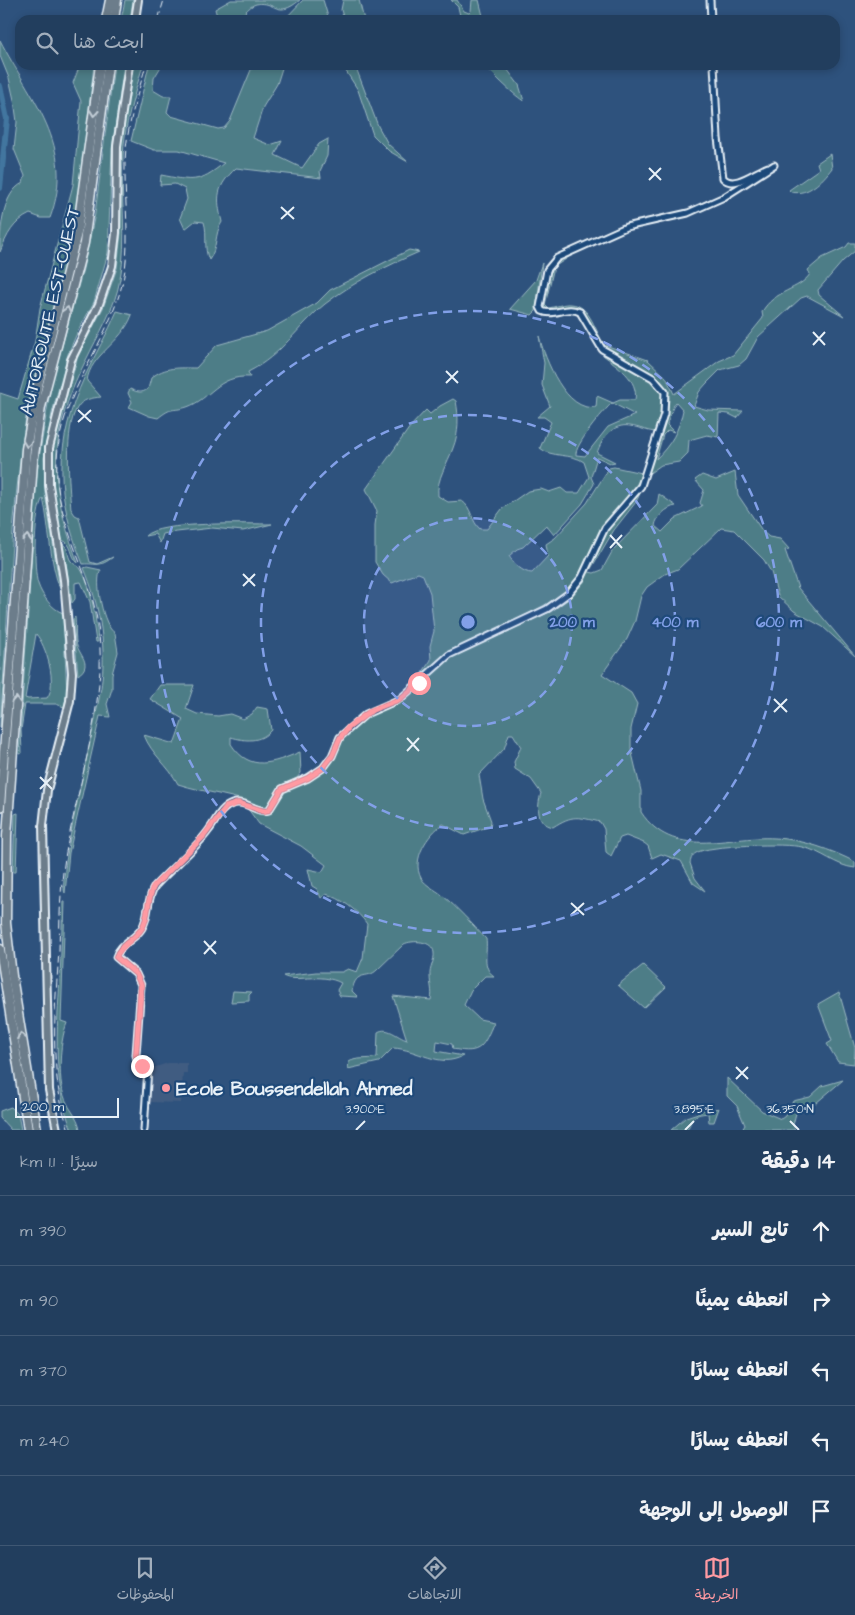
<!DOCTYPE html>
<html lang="ar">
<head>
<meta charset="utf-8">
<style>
  body { margin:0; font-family:"Architects Daughter","Playpen Sans Arabic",sans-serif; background:#2a4564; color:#f1f3f6; direction:rtl }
  .scale { position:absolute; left:15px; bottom:12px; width:104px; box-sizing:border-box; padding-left:5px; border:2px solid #e8f1f8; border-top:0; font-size:14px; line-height:18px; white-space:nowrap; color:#e8f1f8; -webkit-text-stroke:4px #1f4a7a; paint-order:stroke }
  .stop { position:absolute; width:15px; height:15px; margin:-11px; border:4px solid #ff9aa2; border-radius:50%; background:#fff }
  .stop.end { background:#ff9aa2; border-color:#fff; box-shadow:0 1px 5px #0008 }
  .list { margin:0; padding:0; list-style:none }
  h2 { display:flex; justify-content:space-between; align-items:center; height:65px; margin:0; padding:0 20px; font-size:21px }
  h2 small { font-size:16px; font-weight:400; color:#a2aebc }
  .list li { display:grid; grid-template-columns:32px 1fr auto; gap:15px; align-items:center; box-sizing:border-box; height:70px; padding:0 20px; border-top:1px solid #3f5773 }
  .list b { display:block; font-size:19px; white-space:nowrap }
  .list em { font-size:16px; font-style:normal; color:#a2aebc }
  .icon { flex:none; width:28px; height:28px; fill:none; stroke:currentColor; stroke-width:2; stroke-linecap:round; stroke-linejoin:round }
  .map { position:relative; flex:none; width:855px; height:1130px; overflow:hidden; direction:ltr }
  .search { position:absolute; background:#223e5e; box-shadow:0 2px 8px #0003; left:15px; right:15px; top:15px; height:55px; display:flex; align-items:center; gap:12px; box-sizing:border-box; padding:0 18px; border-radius:15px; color:#a2aebc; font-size:19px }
  .sheet { height:415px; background:#223e5e }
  nav { display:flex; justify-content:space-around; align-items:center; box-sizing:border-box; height:70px; border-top:1px solid #3f5773; background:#223e5e; font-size:14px; color:#a2aebc }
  nav a { display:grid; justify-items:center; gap:2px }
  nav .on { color:#ff9aa2 }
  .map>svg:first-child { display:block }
  .built { fill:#405c81 }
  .green { fill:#4d7d87; stroke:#9ab7c0; fill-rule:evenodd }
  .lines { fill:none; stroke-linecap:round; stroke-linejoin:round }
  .river { stroke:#42769f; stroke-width:6 }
  .tertiary-casing { stroke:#e8f1f8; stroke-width:9 }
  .primary-casing { stroke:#e8f1f8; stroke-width:10 }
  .motorway-casing { stroke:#e8f1f8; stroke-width:11 }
  .tertiary { stroke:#1f4a7a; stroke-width:5 }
  .primary { stroke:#6c7d8b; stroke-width:6 }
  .motorway { stroke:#6c7d8b; stroke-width:8 }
  .rail { stroke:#e8f1f8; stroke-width:1; stroke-dasharray:8 4; stroke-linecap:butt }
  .oneway { stroke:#c3ced7 }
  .route { stroke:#ff9aa2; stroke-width:6 }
  .ticks { fill:none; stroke:#e8f1f8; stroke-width:2 }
  .ring { fill:none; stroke:#82a0e8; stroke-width:2.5; stroke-dasharray:9 6 }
  .poi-dot { fill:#ff9aa2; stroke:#1f4a7a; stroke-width:2 }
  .labels { text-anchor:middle; stroke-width:4.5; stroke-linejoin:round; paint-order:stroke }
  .street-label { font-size:19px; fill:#e8f1f8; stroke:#1f4a7a }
  .poi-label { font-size:19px; font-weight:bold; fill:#e8f1f8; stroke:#1f4a7a; text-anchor:start }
  .ticks-label { font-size:12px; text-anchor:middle; fill:#e8f1f8; stroke:#1f4a7a; stroke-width:4.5; stroke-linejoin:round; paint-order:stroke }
  .centre { fill:#82a0e8; stroke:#1f4a7a; stroke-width:2.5 }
  .ring-label { font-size:15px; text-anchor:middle; font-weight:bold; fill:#82a0e8; stroke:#1f4a7a; stroke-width:4.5; stroke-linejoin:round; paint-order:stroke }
</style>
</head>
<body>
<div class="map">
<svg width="855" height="1130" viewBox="0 0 855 1130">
  <rect width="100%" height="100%" fill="#2e527d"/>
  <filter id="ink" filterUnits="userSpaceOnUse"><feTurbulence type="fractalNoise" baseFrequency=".02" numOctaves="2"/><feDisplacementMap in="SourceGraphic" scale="10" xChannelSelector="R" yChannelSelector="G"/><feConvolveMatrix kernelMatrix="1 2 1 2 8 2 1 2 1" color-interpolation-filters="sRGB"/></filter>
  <g filter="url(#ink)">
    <path class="built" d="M168 1063H187V1073H183L181 1103 150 1102V1069Z"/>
    <g class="green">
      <path d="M125 0H133L130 20H121Z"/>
      <path d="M231 0H300C276 20 276 0 256 4 248 6 242 18 234 20 229 21 223 20 218 20L215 9Z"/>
      <path d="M303 0H323L329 20H284Z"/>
      <path d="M343 0H359L364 20H344L341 10Z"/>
      <path d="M451 0H457L464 11 469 13 471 11 472 0H479L484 20H461L458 7Z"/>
      <path d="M0 40C30 99 77 146 50 218H41L30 214C13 222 7 235 0 252 0 230 2 193 23 183L25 176 14 149 17 122 14 100 9 78 0 56Z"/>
      <path d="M80 65H94C86 134 79 203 64 271 53 320 34 367 26 417 10 519 8 624 0 727V393L18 399 35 341 40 308 73 185 81 101 73 83Z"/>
      <path d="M114 65H124L112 149 108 253 94 302 77 333 68 354 52 413 44 458 45 493 60 589C49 560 50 528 43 498 34 511 33 569 38 584 42 596 52 609 63 613L67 694 64 707 56 704H25L21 730 22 753 19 754 37 470 51 386 83 269 95 214ZM36 634C46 645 58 684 47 698L28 699 25 698Z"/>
      <path d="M133 65H143C134 96 124 126 123 158 120 198 128 238 120 279 115 309 98 335 85 362 47 438 49 485 78 563 70 557 73 543 62 540L52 484 54 440 78 356 103 308 117 268 121 233V143Z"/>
      <path d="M149 65H162L154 78 153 90 163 96H171L167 112 171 116 218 129 224 128 230 121 253 65H283L277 84 263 107 253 138 270 145 282 141 275 155 302 168 319 144 328 139 327 156 320 171 321 178 236 168C216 187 216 197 222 222 214 234 218 248 209 260 203 247 208 235 204 222L195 221 185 229 180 218 187 199 185 189 175 184 160 185 161 175C193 181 198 184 224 163L179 150H154L131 141Z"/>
      <path d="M342 65H355L378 126 388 144 408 162 389 151 373 135 358 90Z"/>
      <path d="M485 65H504L519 85 524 101C517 98 491 73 485 65Z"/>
      <path d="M830 154 832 168C822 181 808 196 791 192L789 190 819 169 817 163Z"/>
      <path d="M849 243H855V251L843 261 818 290 819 295 844 316 807 296 801 298 758 337 746 359 739 365 720 370 706 384 699 392 694 406 708 410 743 411 737 418 729 414 719 413 718 437 707 435 689 440 688 453 679 462 661 465 647 475 668 411 669 398 665 386 655 376 605 349 585 315 576 308 568 306 546 311 543 306C549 269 547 266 581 249L554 267 545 305 548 308C556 307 564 303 571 304 591 305 595 333 605 345L648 360 666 377 674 394 719 361 733 355 763 318 762 312C774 290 800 290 810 274L808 270 822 258 846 247ZM676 402 683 410C679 431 671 444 656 459L663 435 668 430 674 432 667 425C668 420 673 405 676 402Z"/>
      <path d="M409 250 419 252C387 266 353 282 325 304 297 327 282 355 248 372L250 377C217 375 211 399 187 407 171 412 173 406 158 418L149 416 129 407 132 402 128 393 130 389C137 392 141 394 148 389L151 378C165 366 179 368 196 368L217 345 267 331 317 303 330 290Z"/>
      <path d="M542 263 536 311 532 315 510 309 536 280Z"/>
      <path d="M117 311 132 315C122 343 90 355 87 381L101 397C92 398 82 399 77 408 64 428 69 485 71 509L75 515 79 517 90 562 97 564 113 557C99 568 97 563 83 564 55 496 54 443 85 376 95 354 108 333 117 311Z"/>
      <path d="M539 336C545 359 566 413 596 407L597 396 613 403 620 400H635C639 379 617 366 603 355 619 363 661 378 663 397 665 408 660 421 657 432 648 432 639 427 630 426 613 423 602 438 597 453L615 462 610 463 597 457 591 477 594 484 582 504 554 535 546 525 523 547 517 549 509 556C513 563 523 573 532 573L548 556 546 544 555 538 587 503 609 468 614 467 642 473V475L629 497 602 525 581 573 560 597 499 629 447 652 399 697 422 673 431 660 430 646 434 631 430 593 423 575 418 573 392 583 383 575 375 562V525L377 511 366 489 410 427 426 410 430 414 440 406 453 399 456 401C459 416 459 433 453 448 448 463 436 479 438 496L448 502 462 501C472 508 471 521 480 529H487L502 509 528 491 541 489 549 492 561 488 567 493H579L589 477 584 462C572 453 551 458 540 448L551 422 544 417H537L550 406 542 385 544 363ZM612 403 635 415 608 427 585 456 576 455C574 446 604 410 612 403Z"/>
      <path d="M735 472 738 495 763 532 769 537 780 539 789 549 785 550 798 588 855 656 823 627 794 611 778 596 771 572 764 560 734 530 721 528 678 569 665 574 647 587 641 596 635 621 627 639 602 674 631 693 637 704 631 729V749L641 791V812C673 861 727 835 775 838 801 839 832 850 855 862V868C835 866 822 851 802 847 787 843 707 845 696 853 692 855 691 859 690 863L695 878 705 891 693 883 681 861 661 854 652 858 648 846 644 843 626 836 620 838 611 856 606 852 604 829 600 822C578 817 573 814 553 827 536 823 537 808 541 793L531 779 515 769 514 762 521 747 513 734H509L504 749 479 775 483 799 491 821 490 826 464 835 443 824C428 834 411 859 421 878 426 886 435 889 442 895 458 908 472 924 486 939 488 952 481 967 494 976H485L471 990 464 1005 479 1019 494 1022C483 1046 482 1055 453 1049L452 1044 437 1041 436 1051 463 1056C439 1069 418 1049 393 1048L379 1062 348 1069 349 1062C356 1057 368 1060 377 1057L378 1032C388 1026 397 1037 407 1040L393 996 431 1000C433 991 430 985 430 976 429 969 435 960 434 953 433 940 412 940 404 944 395 953 386 961 377 970 367 980 356 969 352 991L358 997 340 996 337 990 341 983C321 972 294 983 283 976L316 972H342L348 969 357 972 363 958 367 924C358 911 341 898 326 894L321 898 317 889 312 886 308 869 322 872 326 865 301 846 259 824 248 809 261 814 269 813 284 792 312 779 328 768 342 741 357 724 377 711 391 707 406 698 451 657 552 611 570 598 584 582 608 529 633 502 644 485 636 502 614 530 589 572 594 573 602 570 613 550 657 505 659 494 676 506C667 507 656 517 655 526L662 532 675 519 702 506 700 503 704 490 695 480 702 475 716 480Z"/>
      <path d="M272 524 243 531 212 528 168 533 163 534 160 543 155 534 145 536C158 521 249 524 272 524Z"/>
      <path d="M63 544C69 548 67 556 71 561 74 565 79 566 80 568 91 583 97 624 98 642H96L90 602 81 582 75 583V599L72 603Z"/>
      <path d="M87 567 101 570C94 580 103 627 115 633L118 652 112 674V689L107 704 110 717 100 716 69 853 65 893C56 878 99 713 102 680 106 641 99 604 84 568Z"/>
      <path d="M75 617C76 626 75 634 76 642 78 655 94 664 78 675L73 619Z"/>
      <path d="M160 685H194L186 709 197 714 218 716 230 714 243 719 252 714 257 707 268 709 271 730C260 743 245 741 231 737V744C250 773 273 763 300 752L301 773 297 778 279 786 268 806 262 807C235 795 206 793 178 784 169 766 151 754 144 735L174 744 183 719 150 699Z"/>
      <path d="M18 813 16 872H13L15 814Z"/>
      <path d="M63 902H65L61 1021 67 1023C59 1042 57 1085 67 1103 72 1113 79 1119 80 1130H72C52 1082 57 1029 60 979 61 953 62 927 63 902Z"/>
      <path d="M643 965 666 987 644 1008 618 985Z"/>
      <path d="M233 991 252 992 249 995V1001L231 1002Z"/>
      <path d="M839 992 855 1048 854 1064 838 1062 827 1044 832 1041 818 1004Z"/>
      <path d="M727 1078 762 1111 781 1119 785 1116 793 1101 810 1097 822 1086 843 1080 816 1103 798 1105 793 1125 795 1130H742L745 1125 737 1106 727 1096Z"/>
      <path d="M11 1107 18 1114 21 1130H11L0 1118V1111Z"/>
      <path d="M719 1108 714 1122H709L708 1113C691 1115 694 1117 687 1130H671L686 1117 701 1112 703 1109 706 1111Z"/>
    </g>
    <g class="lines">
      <path class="river" d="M0 86 7 119 0 188"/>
      <g class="tertiary-casing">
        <g id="tertiary">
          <path d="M710 0 711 20"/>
          <path d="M714 65 718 138 723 178C734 190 756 171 768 167"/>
          <path d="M144 1130 148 1068 138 1064 136 1055 141 985 136 974 116 957C120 943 135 940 142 928 150 915 146 899 155 886 172 867 194 851 209 830 216 821 220 808 232 804 246 799 256 814 269 810L282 789 308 778 323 768 332 756 340 737 366 714 400 699 449 655 547 609 569 593 582 577 605 528 641 486 664 414 665 392 653 378 602 349 580 312C567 305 554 317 542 311L540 307 547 270 557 258 626 227 688 213 724 197 774 165"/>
        </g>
      </g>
      <g class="primary-casing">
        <g id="primary">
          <path d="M135 20 138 0"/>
          <path d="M57 1130 49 1090 43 826 47 790 70 701 72 673 64 580 49 485V448L71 360 99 304 112 266 116 233 117 146 129 65"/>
        </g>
      </g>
      <g class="motorway-casing">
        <g id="motorway">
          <path d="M106 20 110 0"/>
          <path d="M114 20 117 0"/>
          <path d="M0 807 26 449 37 389 77 233 100 65"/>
          <path d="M0 949 28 1130"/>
          <path d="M37 1130 12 976 6 923 7 836 33 462 41 407 84 243 108 65"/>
        </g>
      </g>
      <use href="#tertiary" class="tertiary"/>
      <use href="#primary" class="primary"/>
      <use href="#motorway" class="motorway"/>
      <g class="rail">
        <path d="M158 20 164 0"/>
        <path d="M69 1130C48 1072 55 1011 59 951 60 916 60 881 67 847 78 789 97 728 100 669 101 641 98 614 89 588 77 551 59 516 57 477 53 403 100 358 120 292 132 253 125 213 125 172 124 135 136 100 146 65"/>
      </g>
    </g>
    <defs><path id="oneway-chevron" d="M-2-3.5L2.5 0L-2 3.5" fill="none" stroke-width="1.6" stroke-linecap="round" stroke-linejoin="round" transform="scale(1.25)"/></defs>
    <g class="oneway">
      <use href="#oneway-chevron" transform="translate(94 113) rotate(96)"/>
      <use href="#oneway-chevron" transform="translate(67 310) rotate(-73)"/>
      <use href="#oneway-chevron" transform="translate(27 444) rotate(98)"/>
      <use href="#oneway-chevron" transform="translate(27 538) rotate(-86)"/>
      <use href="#oneway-chevron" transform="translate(16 700) rotate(-86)"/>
      <use href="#oneway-chevron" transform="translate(21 1036) rotate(-99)"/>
    </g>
  </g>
  <g class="lines" filter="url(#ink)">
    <path class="route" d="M142 1066 138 1064 136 1055 141 985 136 974 116 957C120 944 135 940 142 928 150 916 146 899 154 886L203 837 226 807 238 803 264 811 269 810 282 789 308 778 323 768 332 756 340 738 349 727 372 710 400 699 419 683"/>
  </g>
  <path class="ticks" d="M649 168 661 180M649 180 661 168M281 207 294 219M281 219 294 207M813 332 825 345M813 345 825 332M446 371 458 383M446 383 458 371M78 410 91 422M78 422 91 410M610 535 622 548M610 548 622 535M243 574 255 586M243 586 255 574M774 699 787 712M774 712 787 699M407 738 419 751M407 751 419 738M40 777 52 789M40 789 52 777M571 903 584 915M571 915 584 903M204 941 216 954M204 954 216 941M736 1067 748 1079M736 1079 748 1067M790 1121 799 1130M356 1130 365 1121M685 1130 694 1121"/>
  <circle cx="468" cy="622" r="104" fill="#82a0e8" fill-opacity=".12"/>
  <g class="ring">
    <circle cx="468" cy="622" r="104"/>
    <circle cx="468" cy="622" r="207"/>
    <circle cx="468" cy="622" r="311"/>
  </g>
  <circle class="poi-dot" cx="166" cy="1088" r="5"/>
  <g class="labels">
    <g class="street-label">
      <text transform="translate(49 310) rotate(-77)" y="7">AUTOROUTE EST-OUEST</text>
    </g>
    <g class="poi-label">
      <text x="176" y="1095">Ecole Boussendellah Ahmed</text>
    </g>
  </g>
  <g class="ticks-label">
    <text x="365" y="1113">3.900°E</text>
    <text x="694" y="1113">3.895°E</text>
    <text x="790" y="1113">36.350°N</text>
  </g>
  <circle cx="468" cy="622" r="8" class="centre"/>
  <g class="ring-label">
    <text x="572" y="627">200 m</text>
    <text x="675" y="627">400 m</text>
    <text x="779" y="627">600 m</text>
  </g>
</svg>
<div class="scale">200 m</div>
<div class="stop" style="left:419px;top:683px"></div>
<div class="stop end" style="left:142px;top:1066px"></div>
<div class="search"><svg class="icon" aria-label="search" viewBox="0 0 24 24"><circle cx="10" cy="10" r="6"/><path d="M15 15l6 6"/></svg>ابحث هنا</div>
</div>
<section class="sheet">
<h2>14 دقيقة<small>سيرًا · 1.1 km</small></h2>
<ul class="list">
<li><svg class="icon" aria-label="ahead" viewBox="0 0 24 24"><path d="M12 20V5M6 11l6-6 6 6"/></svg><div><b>تابع السير</b></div><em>390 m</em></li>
<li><svg class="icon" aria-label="right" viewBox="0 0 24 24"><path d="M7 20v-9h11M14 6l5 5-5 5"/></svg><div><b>انعطف يمينًا</b></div><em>90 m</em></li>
<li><svg class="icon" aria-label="left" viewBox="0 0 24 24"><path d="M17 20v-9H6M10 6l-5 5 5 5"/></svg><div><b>انعطف يسارًا</b></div><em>370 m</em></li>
<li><svg class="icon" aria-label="left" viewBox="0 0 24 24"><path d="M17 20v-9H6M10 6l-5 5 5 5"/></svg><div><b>انعطف يسارًا</b></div><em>240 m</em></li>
<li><svg class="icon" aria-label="arrive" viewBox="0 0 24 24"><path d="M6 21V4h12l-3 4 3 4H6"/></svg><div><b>الوصول إلى الوجهة</b></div></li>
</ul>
</section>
<nav>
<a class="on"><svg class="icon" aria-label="map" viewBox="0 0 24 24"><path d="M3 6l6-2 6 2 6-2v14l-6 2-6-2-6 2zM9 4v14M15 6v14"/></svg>الخريطة</a>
<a><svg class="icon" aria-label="directions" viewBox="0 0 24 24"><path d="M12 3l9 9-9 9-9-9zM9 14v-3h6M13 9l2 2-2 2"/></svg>الاتجاهات</a>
<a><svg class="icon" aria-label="saved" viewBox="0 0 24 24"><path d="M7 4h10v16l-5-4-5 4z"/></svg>المحفوظات</a>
</nav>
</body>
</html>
